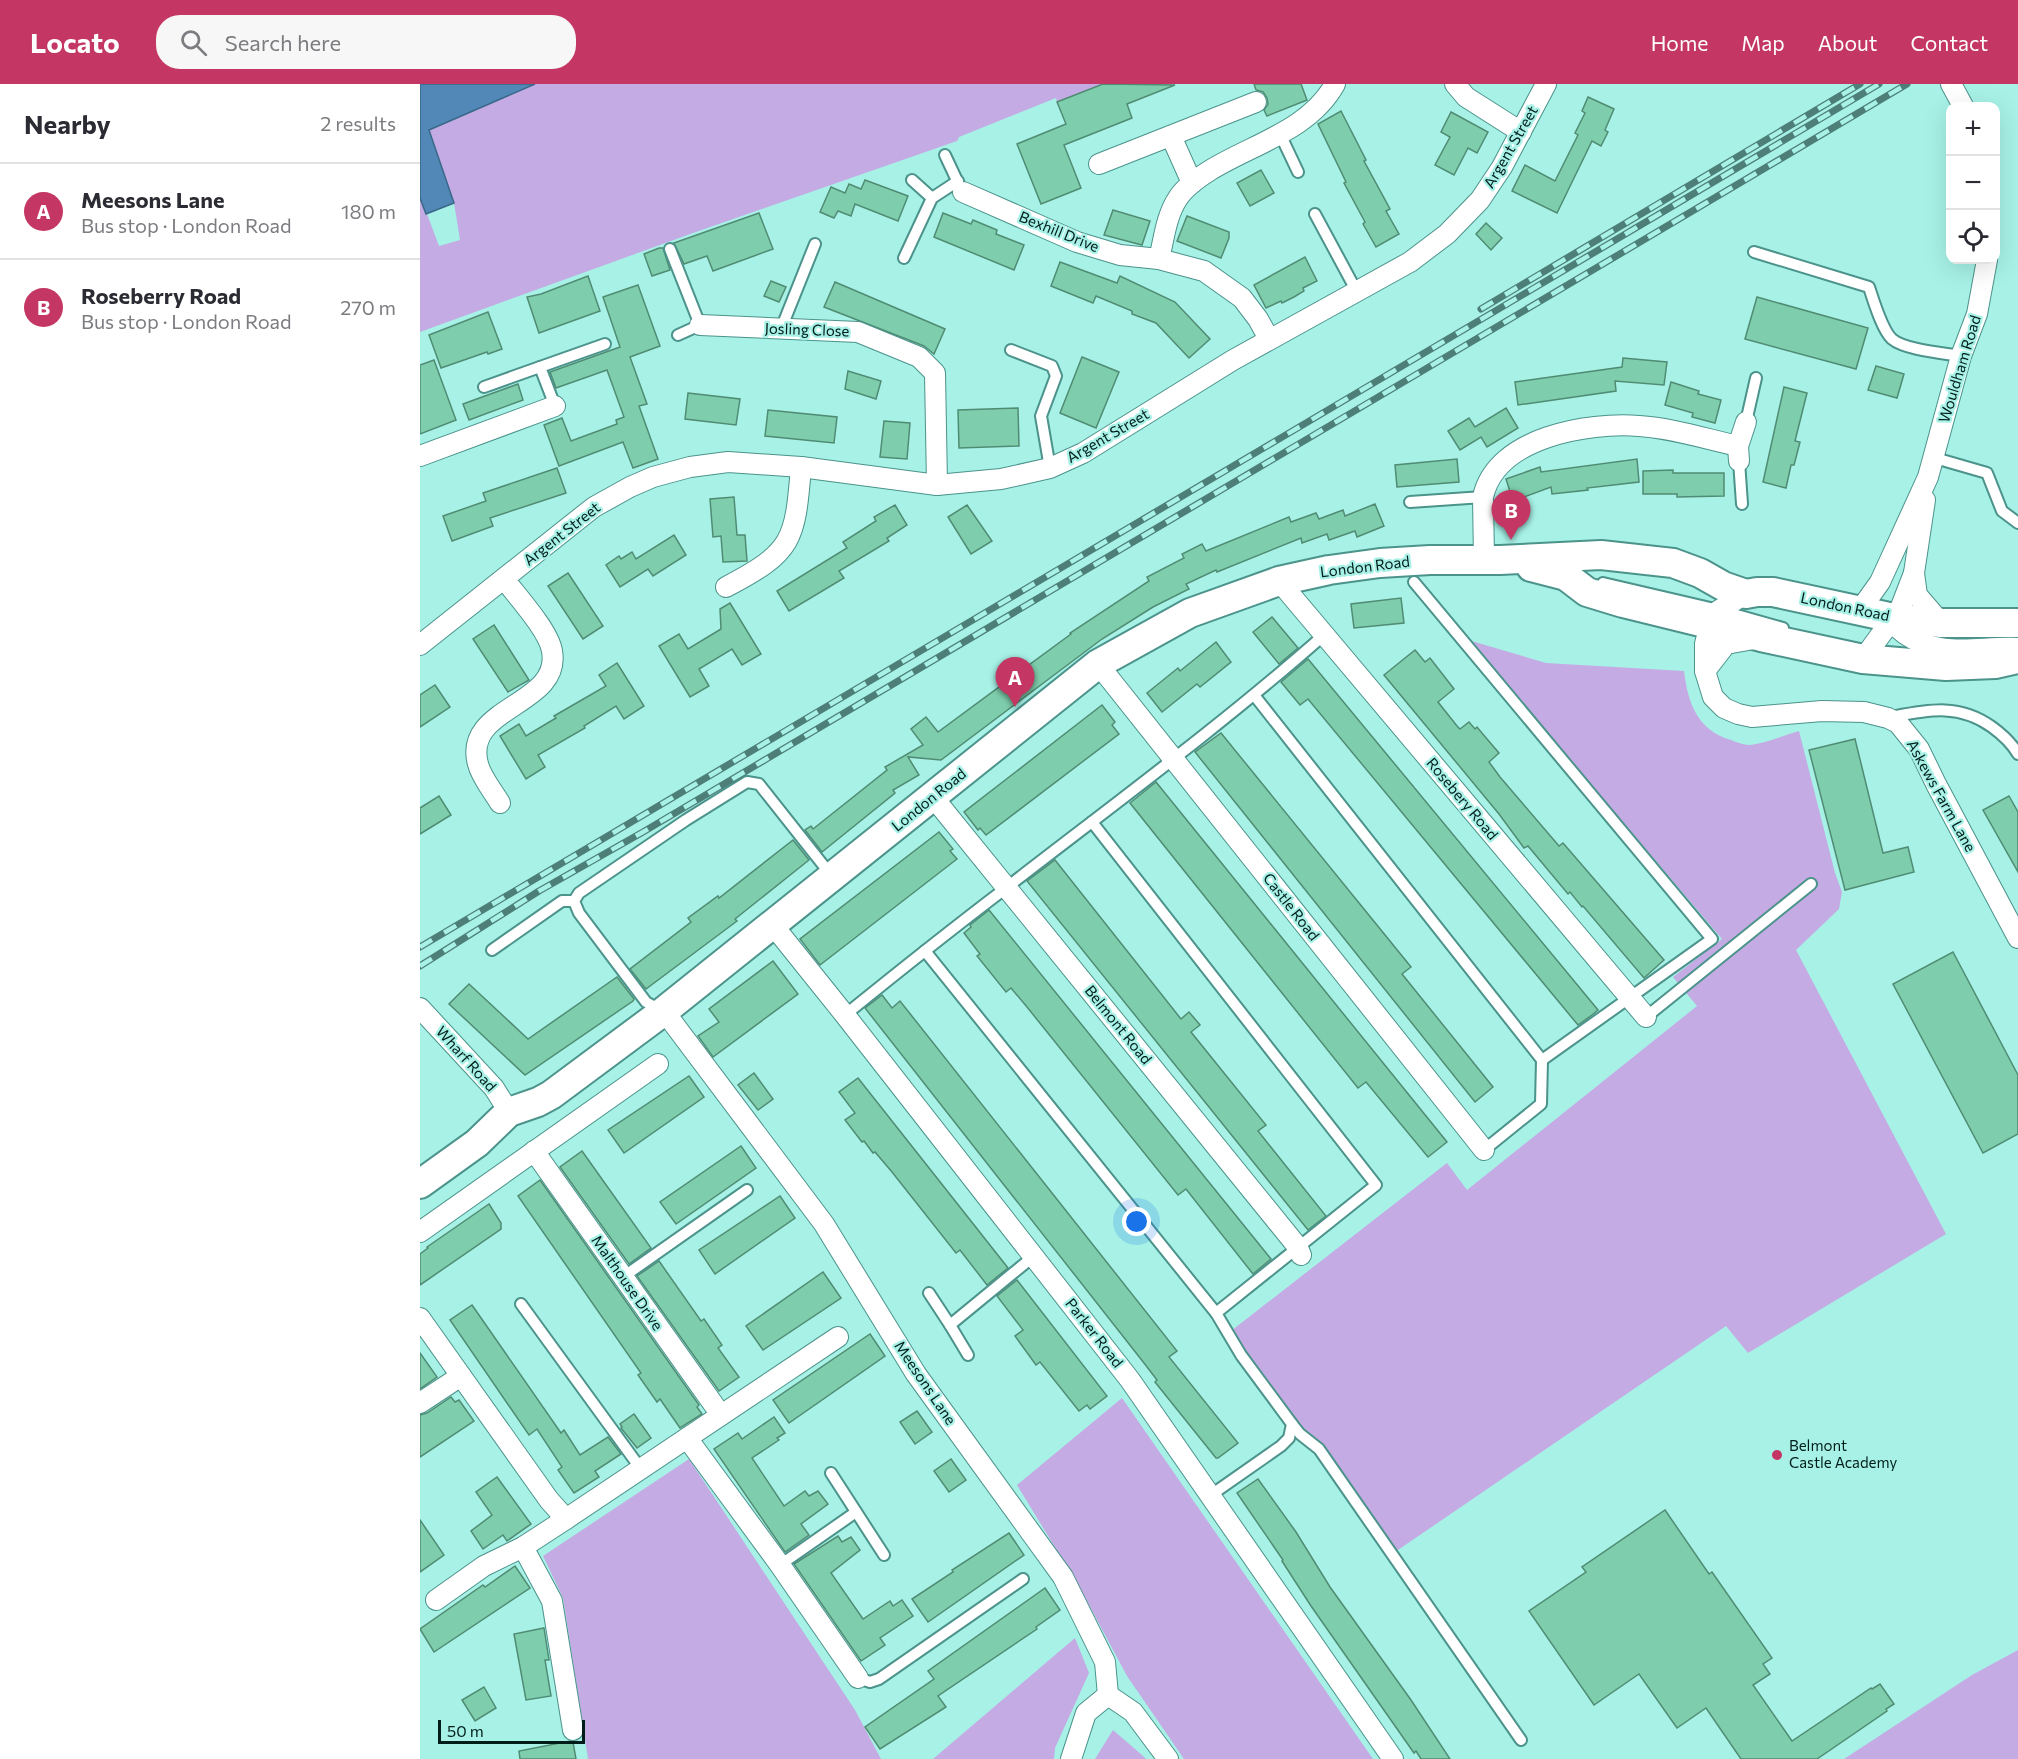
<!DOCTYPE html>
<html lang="en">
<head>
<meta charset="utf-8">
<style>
  body { margin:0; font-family:Commissioner,sans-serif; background:#f7f7f7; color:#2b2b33 }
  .controls { position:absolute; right:18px; top:18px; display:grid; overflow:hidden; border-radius:12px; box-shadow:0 6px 24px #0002 }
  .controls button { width:54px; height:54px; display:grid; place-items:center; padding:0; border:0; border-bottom:2px solid #e1e1e2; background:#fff; color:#2b2b33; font:30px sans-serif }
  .scale { position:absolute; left:18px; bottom:15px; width:147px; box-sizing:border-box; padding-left:6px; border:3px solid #001d1a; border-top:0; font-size:16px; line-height:21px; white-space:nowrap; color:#001d1a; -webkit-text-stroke:4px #a7f1e7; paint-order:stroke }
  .you { position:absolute; left:717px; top:1138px; width:21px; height:21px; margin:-15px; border:4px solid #fff; border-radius:50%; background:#1a73e8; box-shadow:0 0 0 9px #1a73e833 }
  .badge { display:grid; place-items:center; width:39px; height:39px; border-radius:50%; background:#c43664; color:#fff; font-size:20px; font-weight:700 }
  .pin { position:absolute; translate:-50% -50px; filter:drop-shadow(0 2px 3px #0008) }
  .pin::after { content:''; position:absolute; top:32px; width:21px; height:18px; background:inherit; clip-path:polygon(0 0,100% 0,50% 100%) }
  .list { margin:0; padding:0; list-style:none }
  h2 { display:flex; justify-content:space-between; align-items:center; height:78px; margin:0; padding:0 24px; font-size:26px }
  h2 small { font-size:20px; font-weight:400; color:#7c7c81 }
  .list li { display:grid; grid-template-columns:39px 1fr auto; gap:18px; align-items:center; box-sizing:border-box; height:96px; padding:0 24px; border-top:2px solid #e1e1e2 }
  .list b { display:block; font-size:22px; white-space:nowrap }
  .list p { margin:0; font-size:20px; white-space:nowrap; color:#7c7c81 }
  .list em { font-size:20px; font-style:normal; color:#7c7c81 }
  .icon { flex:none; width:33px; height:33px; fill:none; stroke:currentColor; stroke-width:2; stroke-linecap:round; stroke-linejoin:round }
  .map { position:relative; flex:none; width:1598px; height:1675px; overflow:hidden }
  header { display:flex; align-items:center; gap:36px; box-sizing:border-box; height:84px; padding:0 30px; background:#c43664; color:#fff }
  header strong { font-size:28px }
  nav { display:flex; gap:33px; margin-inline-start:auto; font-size:21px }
  .search { width:420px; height:54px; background:#f7f7f7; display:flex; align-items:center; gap:15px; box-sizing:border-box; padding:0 21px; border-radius:24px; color:#7c7c81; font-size:22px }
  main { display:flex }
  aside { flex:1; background:#fff }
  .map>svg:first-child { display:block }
  .green { fill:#c5abe4; fill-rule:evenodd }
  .water { fill:#5188b7; stroke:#396888; stroke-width:1.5 }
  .building { fill:#7ecead; stroke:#508c73; stroke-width:1.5 }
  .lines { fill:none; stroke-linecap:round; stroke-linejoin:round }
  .lane-casing { stroke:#4b938b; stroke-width:14 }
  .street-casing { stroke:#4b938b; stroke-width:22 }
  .secondary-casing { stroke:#4b938b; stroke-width:32 }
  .lane { stroke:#fff; stroke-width:10 }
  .street { stroke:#fff; stroke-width:20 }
  .secondary { stroke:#fff; stroke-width:28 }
  .rail-casing { stroke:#4d7f78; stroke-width:7 }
  .rail { stroke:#a7f1e7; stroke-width:4.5; stroke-dasharray:14; stroke-linecap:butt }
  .poi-dot { fill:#c43664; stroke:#a7f1e7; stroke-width:2 }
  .labels { text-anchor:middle; stroke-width:4.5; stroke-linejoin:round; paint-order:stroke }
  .street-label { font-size:15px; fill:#001d1a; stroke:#a7f1e7 }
  .poi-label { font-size:15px; fill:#001d1a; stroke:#a7f1e7; text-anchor:start }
</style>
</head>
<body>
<header>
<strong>Locato</strong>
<div class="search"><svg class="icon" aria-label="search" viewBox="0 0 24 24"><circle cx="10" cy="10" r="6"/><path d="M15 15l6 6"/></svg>Search here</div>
<nav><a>Home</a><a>Map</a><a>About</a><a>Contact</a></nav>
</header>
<main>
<aside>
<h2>Nearby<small>2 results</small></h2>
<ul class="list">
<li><span class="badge">A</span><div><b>Meesons Lane</b><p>Bus stop · London Road</p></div><em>180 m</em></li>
<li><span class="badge">B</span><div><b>Roseberry Road</b><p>Bus stop · London Road</p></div><em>270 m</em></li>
</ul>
</aside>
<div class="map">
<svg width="1598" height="1675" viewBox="0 0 1598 1675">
  <rect width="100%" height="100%" fill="#a7f1e7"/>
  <g class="green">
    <path d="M0 0H683L637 18 636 14 539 53 537 57 273 149 0 248ZM34 119 40 156 19 162 7 130Z"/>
    <path d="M1048 556 1126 579 1264 587C1268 619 1277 646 1311 656 1316 658 1324 661 1329 661 1343 660 1365 651 1379 647L1415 789 1422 808 1419 825 1376 866 1526 1150 1328 1269 1306 1242 975 1468 811 1247 1027 1079 1047 1106 1277 922 1253 893 1302 855Z"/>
    <path d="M702 1314 953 1675H764L707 1592 661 1506 597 1401Z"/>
    <path d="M269 1375 435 1626 461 1675H168L143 1514 123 1472Z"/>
    <path d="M655 1554 669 1589 635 1664 634 1675H513Z"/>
    <path d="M1598 1566V1675H1424L1552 1591Z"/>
    <path d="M693 1646 722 1671 726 1675H675Z"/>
  </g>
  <path class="water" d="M0 0H115L9 46 34 119 6 130 0 114Z"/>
  <g class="building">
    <path d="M683 0 755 1 707 20 712 34 644 61 661 104 621 120 597 60 646 40 637 18Z"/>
    <path d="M834 0H881L887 16 847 32 844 26 848 20 847 14 843 8 836 6Z"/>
    <path d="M1168 13 1194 25 1185 46 1188 48 1181 62 1172 57 1137 129 1092 107 1105 81 1135 97 1158 51 1155 49 1165 29 1162 27Z"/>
    <path d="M921 27 946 76 944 77 970 125 966 127 979 150 956 163 943 140 945 138 924 99 926 98 898 40Z"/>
    <path d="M1031 28 1068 48 1057 69 1048 64 1034 91 1015 81 1030 53 1021 48Z"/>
    <path d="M841 86 854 109 830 122 817 99Z"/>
    <path d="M445 96 488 112 478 137 435 120 431 132 418 127 414 134 400 128 411 103 425 109 429 100 441 105Z"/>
    <path d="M693 126 730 137 722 161 684 151Z"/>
    <path d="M339 129 353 165 293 187 287 172 264 180 254 159Z"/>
    <path d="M523 129 551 140 553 136 577 146 576 150 604 161 594 186 514 153Z"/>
    <path d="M767 132 809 148V154L801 174 757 157Z"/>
    <path d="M1066 139 1082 154 1071 166 1056 150Z"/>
    <path d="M239 164H243L250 186 232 192 224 170Z"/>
    <path d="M885 173 897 197 883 204 884 207 874 213 862 219 861 217 846 224 834 201Z"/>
    <path d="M640 178 697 199 700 192 755 218 790 255 769 274 736 239 712 230V227L676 212 673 219 631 202Z"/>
    <path d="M168 192 180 227 119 249 107 213 121 210Z"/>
    <path d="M351 197 366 203 359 218 344 212Z"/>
    <path d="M415 198 525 245 514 270 504 262 404 223Z"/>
    <path d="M218 201 240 262 210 273 227 320 219 322 238 375 213 384 203 358 139 382 124 341 142 334 151 357 197 340 196 336 204 333 187 286 136 304 130 288 200 263 183 213Z"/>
    <path d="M1337 213 1448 244 1436 285 1325 255Z"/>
    <path d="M68 228 82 265 68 270 67 268 21 284 9 251Z"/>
    <path d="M662 273 699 288 676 344 640 329Z"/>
    <path d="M1203 274 1247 278 1244 301 1195 297 1196 307 1098 321 1095 298 1202 283Z"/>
    <path d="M14 276 36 336 0 350V281Z"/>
    <path d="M1456 282 1484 290 1477 314 1448 306Z"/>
    <path d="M428 287 461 297 456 315 425 305Z"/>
    <path d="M1251 298 1279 307 1278 310 1301 316 1295 339 1272 333 1273 329 1245 321Z"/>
    <path d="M98 300 103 316 49 336 43 320Z"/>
    <path d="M1364 303 1387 309 1375 357 1380 358 1374 381H1371L1366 404 1343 398Z"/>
    <path d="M268 309 320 315 316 341 265 335Z"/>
    <path d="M598 324 599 362 539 364 538 326Z"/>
    <path d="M1086 324 1098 344 1067 363 1061 353 1040 366 1028 347 1049 334 1055 343Z"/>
    <path d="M348 326 417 333 414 359 345 352Z"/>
    <path d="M464 337 490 339 487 375 460 373Z"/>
    <path d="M1037 375 1039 398 977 403 975 381Z"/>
    <path d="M1217 375 1219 398 1167 404 1168 406 1132 410 1131 403 1093 417 1086 395 1120 383 1121 388Z"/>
    <path d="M137 384 146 409 70 434 73 442 32 457 23 432 66 417 63 409Z"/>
    <path d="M1253 386V389H1304V412L1257 413V410H1223V387Z"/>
    <path d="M314 413 317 451H325L327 477 303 478 301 452 293 453 290 415Z"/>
    <path d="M955 420 964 442 937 453 935 447 909 456 907 450 882 459 881 454 797 488 796 486 766 500 769 505 733 523 682 555 521 676 488 673 499 691 473 706 475 709 402 768 385 746 391 742 393 745 467 686 465 683 503 661 491 645 506 633 518 648 651 550 650 549 729 497 727 493 764 474 762 470 782 460 786 467 869 433 871 438 896 429 899 435 923 426 925 432Z"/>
    <path d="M475 421 487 441 467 454 469 457 419 487 424 494 369 527 357 507 427 464 423 458 456 437 454 433Z"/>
    <path d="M547 421 572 457 551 470 528 433Z"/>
    <path d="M254 451 266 471 233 492 228 485 200 503 186 481 199 472 201 475 212 468 216 475Z"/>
    <path d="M148 489 183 542 163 555 128 502Z"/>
    <path d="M981 514 984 539 934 544 931 520Z"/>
    <path d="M310 519 341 570 322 581 312 565 279 585 289 602 270 613 239 562 259 550 268 565 301 545 300 525Z"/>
    <path d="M852 533 878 564 859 580 833 548Z"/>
    <path d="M74 541 109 596 88 608 53 555Z"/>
    <path d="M796 558 811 578 780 603 777 600 742 628 727 609 758 584 760 587Z"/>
    <path d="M995 566 1005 578 1010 574 1034 605 1018 618 1037 642 1040 645 1049 638 1055 645 1057 643 1067 655 1079 669 1069 678 1080 693 1139 762 1143 759 1244 876 1224 894 1163 822 1162 823 1150 808 1148 810 1108 762 1104 764 1079 730 964 591Z"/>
    <path d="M888 575 1178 926 1172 931 1158 941 888 615 880 621 861 598Z"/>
    <path d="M197 579 224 622 204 635 196 622 164 642 165 644 118 671 125 683 106 695 80 652 99 640 106 652 136 634 134 632 186 602 179 591Z"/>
    <path d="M15 601 30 623 0 643V611Z"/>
    <path d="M682 621 695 638 692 641 699 650 566 751 560 744 558 746 544 728Z"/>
    <path d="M801 649 991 883 982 890 1073 1003 1055 1018 775 668Z"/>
    <path d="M1435 655 1463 769 1488 763 1494 788 1425 806 1389 666Z"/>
    <path d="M736 698 1027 1058 1008 1073 946 998 938 1004 710 719Z"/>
    <path d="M19 712 31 731 0 750V724Z"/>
    <path d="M1589 712 1598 728V788L1563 726Z"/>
    <path d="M519 748 533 765 530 767 537 775 400 881 380 855Z"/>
    <path d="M373 756 389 776 315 835 317 837 226 905 210 885 271 838 268 834 298 812 299 814Z"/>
    <path d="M635 776 761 935 769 928 780 941 771 948 846 1041 838 1047 906 1132 888 1146 607 797Z"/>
    <path d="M569 826 851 1175 833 1190 766 1105 758 1111 607 923 591 904 586 908 557 872 560 870 544 849 551 843 550 841Z"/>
    <path d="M1533 868 1598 991V1050L1563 1069 1473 900Z"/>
    <path d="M353 877 378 910 293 973 278 952 299 938 289 925Z"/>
    <path d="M197 893 214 915 213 917 105 991 29 920 49 900 108 955Z"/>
    <path d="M462 911 472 924 480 917 757 1267 749 1273 818 1359 798 1374H796L735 1298 737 1296 724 1279 445 924Z"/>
    <path d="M334 989 353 1015 338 1026 318 1001Z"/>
    <path d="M269 992 284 1013 204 1069 188 1046Z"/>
    <path d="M438 994 588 1184 567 1201 540 1166 536 1169 472 1088 455 1068 453 1069 444 1057 442 1058 425 1036 435 1029 419 1008Z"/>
    <path d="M321 1062 336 1084 256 1140 240 1118Z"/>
    <path d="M162 1067 231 1164 209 1180 140 1083Z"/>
    <path d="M120 1096 279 1321 277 1323 282 1330 260 1344 240 1315 237 1318 218 1291 221 1289 98 1112Z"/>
    <path d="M360 1112 375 1134 295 1190 279 1166Z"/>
    <path d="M69 1120 81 1139V1145L0 1201V1170L8 1164 7 1163Z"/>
    <path d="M239 1177 281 1237 284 1235 302 1261 298 1264 319 1293 299 1307 217 1192Z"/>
    <path d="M403 1188 421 1214 343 1266 326 1242Z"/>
    <path d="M597 1196 687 1312 670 1325 667 1321 659 1327 620 1278 616 1281 595 1252 603 1246 577 1212Z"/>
    <path d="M52 1221 141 1349 144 1346 160 1371 188 1353 201 1370 175 1387 179 1393 154 1409 138 1386 142 1383 117 1345 109 1351 30 1236Z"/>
    <path d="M450 1250 465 1272 369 1339 353 1316Z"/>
    <path d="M0 1269 17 1293 0 1305Z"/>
    <path d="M31 1313 35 1318 39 1316 54 1337 0 1373V1331L7 1329Z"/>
    <path d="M497 1327 512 1348 495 1360 480 1338Z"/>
    <path d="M214 1330 231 1354 217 1364 201 1344 202 1343 200 1340Z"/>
    <path d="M354 1333 365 1349 357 1354 359 1356 332 1374 364 1422 385 1407 389 1412 398 1407 408 1420 381 1440 389 1451 365 1468 294 1365 318 1349 322 1355Z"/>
    <path d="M531 1375 546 1396 529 1408 514 1387Z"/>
    <path d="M77 1393 111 1440 87 1457 83 1451 63 1465 51 1447 72 1431 56 1408Z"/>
    <path d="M838 1395 876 1448 910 1503 991 1616 1030 1675H1001L996 1667 994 1669 891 1522 862 1477 863 1476 817 1409Z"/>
    <path d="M1245 1426 1289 1490 1292 1488 1352 1574 1343 1580 1350 1590 1333 1601 1372 1657 1451 1604 1452 1605 1460 1600 1474 1620 1466 1625 1467 1627 1397 1675H1321L1286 1624 1257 1644 1219 1590 1174 1621 1109 1527 1166 1488 1162 1483Z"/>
    <path d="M0 1436 24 1471 0 1488Z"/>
    <path d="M589 1449 604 1471 508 1538 492 1515 533 1488 532 1486Z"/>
    <path d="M418 1452 422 1458 431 1453 440 1466 411 1489 443 1535 470 1517 473 1522 482 1516 493 1532 460 1554 465 1561 441 1577 374 1480Z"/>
    <path d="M95 1482 110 1504 14 1568 0 1545 63 1501 65 1503Z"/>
    <path d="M625 1504 640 1526 616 1543 617 1545 518 1612 526 1623 460 1665 445 1643 514 1595 508 1587Z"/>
    <path d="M124 1544 129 1576H125L131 1612 106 1616 94 1550Z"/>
    <path d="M64 1603 76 1624 55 1637 42 1616Z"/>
    <path d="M150 1657 153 1658 156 1675H100L99 1667Z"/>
  </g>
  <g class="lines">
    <g class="lane-casing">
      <g id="lane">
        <path d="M860 50 878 88"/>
        <path d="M525 71 540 103"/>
        <path d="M492 96 512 114"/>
        <path d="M895 130 937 208"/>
        <path d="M250 165 280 241 258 251"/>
        <path d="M1334 168 1449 203C1453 215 1462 246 1472 255 1485 266 1523 269 1541 272"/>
        <path d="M484 174 512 114 538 97"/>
        <path d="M361 245 395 160"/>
        <path d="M591 266 632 282 636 292 621 332 630 384"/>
        <path d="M64 303 120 283"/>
        <path d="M135 322 120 283 185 260"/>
        <path d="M1326 338 1336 294"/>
        <path d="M1515 374 1567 389 1582 427 1598 439"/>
        <path d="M1319 377 1322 420"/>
        <path d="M990 418 1063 413"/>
        <path d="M994 498 1292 855 1122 976"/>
        <path d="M1183 499 1299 526 1363 544"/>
        <path d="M834 611 1122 976 1121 1020 1064 1066"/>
        <path d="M1471 633C1508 626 1539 619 1572 643 1583 651 1591 658 1598 670"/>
        <path d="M72 866 142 817H154"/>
        <path d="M505 867 796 1229 956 1101 672 738"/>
        <path d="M240 926 226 918 159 829 154 817 159 809 266 736 327 698 339 700 411 791"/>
        <path d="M425 931C478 888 532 845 586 804 693 721 802 641 904 551"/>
        <path d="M1226 933 1391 800"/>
        <path d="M203 1193 327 1106"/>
        <path d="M509 1209 530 1241 614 1172"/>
        <path d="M101 1220 221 1385"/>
        <path d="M530 1241 548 1271"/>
        <path d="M872 1340 880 1350 899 1365 1101 1656"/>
        <path d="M411 1389 464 1471"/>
        <path d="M791 1411 861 1362 869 1354 872 1340 821 1271 796 1229"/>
        <path d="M360 1481 436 1428"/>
        <path d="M438 1594 450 1598 459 1595 603 1495"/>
      </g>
    </g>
    <g class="street-casing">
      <g id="street">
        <path d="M1035 0 1046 13 1101 48"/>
        <path d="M1531 0 1543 22"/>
        <path d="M751 52 772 99"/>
        <path d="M679 80 836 18"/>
        <path d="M543 108 657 158 700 171 739 175 784 187 822 214 838 235 849 255"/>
        <path d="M739 175C744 155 746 132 758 114 765 103 778 94 789 87 832 60 889 47 915 0"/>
        <path d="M280 241 438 248 499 273 515 289 517 401"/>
        <path d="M0 372 135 322"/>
        <path d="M1319 377 1318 362 1326 338"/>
        <path d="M1064 476 1063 413C1076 353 1168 338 1219 342 1252 344 1286 355 1318 362"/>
        <path d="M1494 489 1497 511 1521 539"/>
        <path d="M859 497 1226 933"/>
        <path d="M306 503C373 468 375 457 381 383"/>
        <path d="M1326 510 1299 526 1288 548 1285 560V587L1293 613 1304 624 1318 630 1332 633 1402 627 1444 628 1468 634 1478 639 1499 665 1516 700 1598 854"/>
        <path d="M1440 526 1460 498 1508 393 1541 272 1557 230 1567 176"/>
        <path d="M1468 529C1471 538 1478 545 1485 550 1521 575 1558 562 1598 564"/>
        <path d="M0 561 174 423 210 403 233 393 270 383 308 378 381 383 517 401 581 395 630 384 663 369 813 276 990 178 1027 150 1060 116 1082 83 1126 0"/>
        <path d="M1443 575 1465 545 1469 533 1480 525 1494 489 1505 416"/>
        <path d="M678 580 1064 1066"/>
        <path d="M1285 587 1306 560 1334 555"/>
        <path d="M513 713 877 1162 881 1171"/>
        <path d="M80 719C73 707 61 693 58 680 42 622 142 622 132 567 129 547 97 512 84 495"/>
        <path d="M352 840 425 931 710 1296 973 1675"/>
        <path d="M0 924 74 1004 89 1028"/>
        <path d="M244 927 404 1140 496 1290 643 1493 685 1578 688 1611"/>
        <path d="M114 1067 301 1331"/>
        <path d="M0 1148 238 980"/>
        <path d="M0 1234 129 1416 146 1435"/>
        <path d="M0 1319 41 1292"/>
        <path d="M267 1354 360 1481 438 1594"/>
        <path d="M103 1463 132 1517 153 1646"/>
        <path d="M16 1516 64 1482 103 1463 146 1435 418 1253"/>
        <path d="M688 1611 713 1628 748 1675"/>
        <path d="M651 1675 666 1629 688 1611"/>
      </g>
    </g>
    <g class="secondary-casing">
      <g id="secondary">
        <path d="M1111 483 1146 492 1167 508 1203 519 1341 553 1443 575 1526 582 1575 580 1598 575"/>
        <path d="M0 1100 57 1059 89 1028 118 1018 131 1011 244 927 678 580 770 529 859 497 909 486 960 479 1010 476H1080L1181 471 1253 479 1280 489 1303 502 1326 510 1337 508H1353L1469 533 1521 539H1598"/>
      </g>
    </g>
    <use href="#lane" class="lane"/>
    <use href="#street" class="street"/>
    <use href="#secondary" class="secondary"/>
    <g class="rail-casing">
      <g id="rail">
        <path d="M1061 225 1440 0"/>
        <path d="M0 863 1459 0"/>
        <path d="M0 882 119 807 223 748 1487 0"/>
      </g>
    </g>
    <use href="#rail" class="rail"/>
  </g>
  <circle class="poi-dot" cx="1357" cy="1371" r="6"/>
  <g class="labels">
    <g class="street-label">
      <text transform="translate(1091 63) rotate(-60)" y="5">Argent Street</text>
      <text transform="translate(639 148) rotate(22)" y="5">Bexhill Drive</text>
      <text transform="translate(387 246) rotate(2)" y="5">Josling Close</text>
      <text transform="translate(1540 285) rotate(-73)" y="5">Wouldham Road</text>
      <text transform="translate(688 352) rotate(-30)" y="5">Argent Street</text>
      <text transform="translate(142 450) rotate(-38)" y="5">Argent Street</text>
      <text transform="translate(945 483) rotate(-7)" y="5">London Road</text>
      <text transform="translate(1425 523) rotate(12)" y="5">London Road</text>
      <text transform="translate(1521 712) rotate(61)" y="5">Askews Farm Lane</text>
      <text transform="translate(1042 715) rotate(50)" y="5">Rosebery Road</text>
      <text transform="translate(509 716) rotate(-39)" y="5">London Road</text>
      <text transform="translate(871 823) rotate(52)" y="5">Castle Road</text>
      <text transform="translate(698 941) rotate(51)" y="5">Belmont Road</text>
      <text transform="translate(46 975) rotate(48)" y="5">Wharf Road</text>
      <text transform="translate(207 1199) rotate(55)" y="5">Malthouse Drive</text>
      <text transform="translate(674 1249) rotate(52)" y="5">Parker Road</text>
      <text transform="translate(505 1299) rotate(56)" y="5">Meesons Lane</text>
    </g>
    <g class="poi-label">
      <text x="1369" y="1367">Belmont<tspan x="1369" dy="17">Castle Academy</tspan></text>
    </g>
  </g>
</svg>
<div class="controls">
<button>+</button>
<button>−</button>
<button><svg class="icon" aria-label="locate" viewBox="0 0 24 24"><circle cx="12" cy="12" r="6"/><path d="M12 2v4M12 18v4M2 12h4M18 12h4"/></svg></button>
</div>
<div class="scale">50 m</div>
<div class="you"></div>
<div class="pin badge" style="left:595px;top:623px">A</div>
<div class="pin badge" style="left:1091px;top:456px">B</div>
</div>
</main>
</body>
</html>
